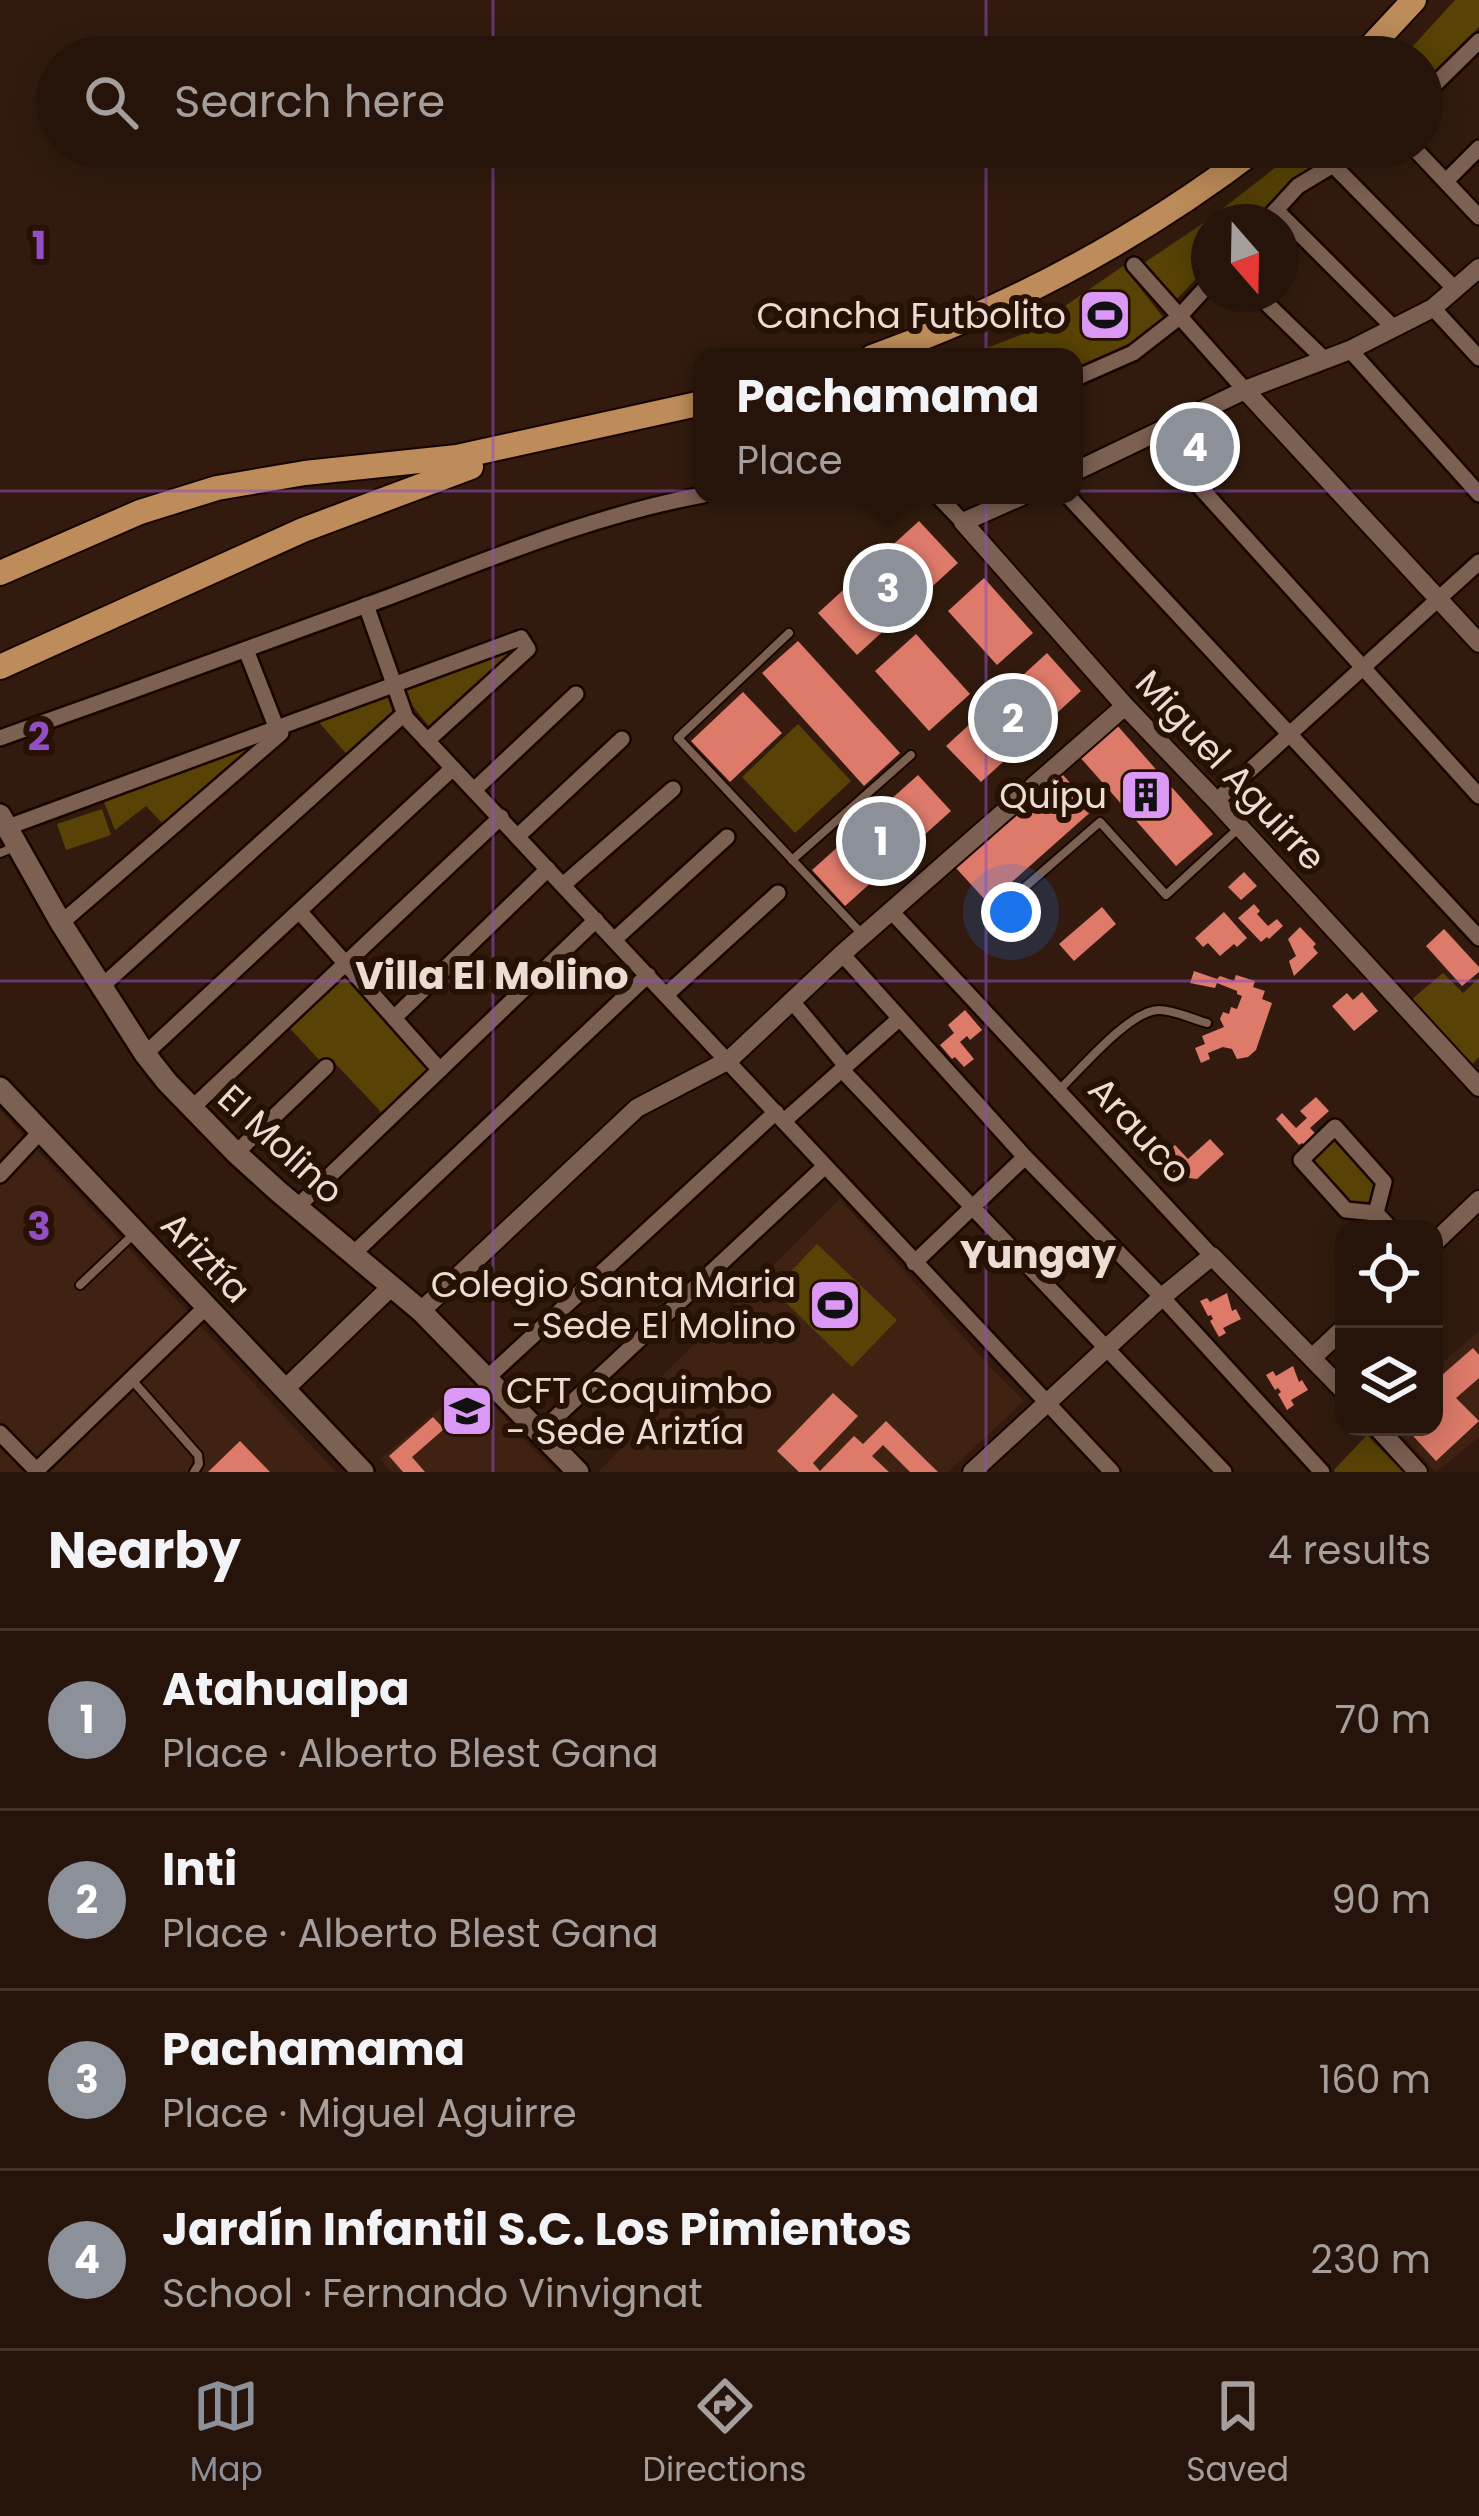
<!DOCTYPE html>
<html lang="en">
<head>
<meta charset="utf-8">
<style>
  body { margin:0; font-family:Poppins,sans-serif; background:#2e1d13; color:#f1f3f6 }
  .controls { position:absolute; right:36px; bottom:36px; display:grid; overflow:hidden; border-radius:24px; box-shadow:0 6px 30px #0003 }
  .controls button { width:108px; height:108px; display:grid; place-items:center; padding:0; border:0; border-bottom:3px solid #42332b; background:#26140a; color:#f1f3f6; font:60px sans-serif }
  .compass { position:absolute; left:1191px; top:204px; width:108px; height:108px; border-radius:50%; background:#26140a; box-shadow:0 6px 30px #0003; rotate:160deg }
  .you { position:absolute; left:1011px; top:912px; width:42px; height:42px; margin:-30px; border:9px solid #fff; border-radius:50%; background:#1a73e8; box-shadow:0 0 0 18px #1a73e833 }
  .badge { display:grid; place-items:center; width:78px; height:78px; border-radius:50%; background:#8c9099; color:#fff; font-size:39px; font-weight:700 }
  .pin { position:absolute; translate:-50% -50%; border:6px solid #fff; box-shadow:0 3px 12px #0006 }
  .popup { position:absolute; left:693px; top:348px; width:390px; height:156px; box-sizing:border-box; display:grid; place-content:center; border-radius:24px; background:#26140a; filter:drop-shadow(0 3px 9px #0005); font-size:39px; white-space:nowrap; color:#a49e9c }
  .popup b { font-size:45px; color:#f1f3f6 }
  .popup::after { content:''; position:absolute; left:50%; top:100%; margin-left:-24px; border:24px solid transparent; border-top-color:#26140a }
  .list { margin:0; padding:0; list-style:none }
  h2 { display:flex; justify-content:space-between; align-items:center; height:156px; margin:0; padding:0 48px; font-size:51px }
  h2 small { font-size:39px; font-weight:400; color:#a49e9c }
  .list li { display:grid; grid-template-columns:78px 1fr auto; gap:36px; align-items:center; box-sizing:border-box; height:180px; padding:0 48px; border-top:3px solid #42332b }
  .list b { display:block; font-size:45px; white-space:nowrap }
  .list p { margin:0; font-size:39px; white-space:nowrap; color:#a49e9c }
  .list em { font-size:39px; font-style:normal; color:#a49e9c }
  .icon { flex:none; width:66px; height:66px; fill:none; stroke:currentColor; stroke-width:2; stroke-linecap:round; stroke-linejoin:round }
  .map { position:relative; flex:none; width:1479px; height:1472px; overflow:hidden }
  .search { position:absolute; background:#26140a; box-shadow:0 6px 30px #0003; left:36px; right:36px; top:36px; height:132px; display:flex; align-items:center; gap:30px; box-sizing:border-box; padding:0 42px; border-radius:66px; color:#a49e9c; font-size:45px }
  .sheet { height:876px; background:#26140a }
  nav { display:flex; justify-content:space-around; align-items:center; box-sizing:border-box; height:168px; border-top:3px solid #42332b; background:#26140a; font-size:33px; color:#a49e9c }
  nav a { display:grid; justify-items:center; gap:6px }
  nav .on { color:#8c9099 }
  .map>svg:first-child { display:block }
  .built { fill:#3f2211 }
  .green { fill:#584205 }
  .building { fill:#dd7a6a }
  .lines { fill:none; stroke-linecap:round; stroke-linejoin:round }
  .service-casing { stroke:#180500; stroke-width:12 }
  .minor-casing { stroke:#180500; stroke-width:20 }
  .tertiary-casing { stroke:#180500; stroke-width:22 }
  .secondary-casing { stroke:#180500; stroke-width:26 }
  .trunk-casing { stroke:#180500; stroke-width:28 }
  .service { stroke:#7c6051; stroke-width:8 }
  .minor { stroke:#7c6051; stroke-width:15 }
  .tertiary { stroke:#7c6051; stroke-width:18 }
  .secondary { stroke:#7c6051; stroke-width:21 }
  .trunk { stroke:#bd8c5a; stroke-width:24 }
  .grid { fill:none; stroke:#924fc3; stroke-width:3; stroke-opacity:0.55 }
  .labels { text-anchor:middle; stroke-width:12; stroke-linejoin:round; paint-order:stroke }
  .poi-label { font-size:36px; fill:#eddcd4; stroke:#271105; text-anchor:end }
  .street-label { font-size:36px; fill:#eddcd4; stroke:#271105 }
  .neighbourhood-label { font-size:39px; font-weight:bold; fill:#eddcd4; stroke:#271105 }
  .grid-label { font-size:39px; text-anchor:middle; font-weight:bold; fill:#924fc3; stroke:#271105; stroke-width:12; stroke-linejoin:round; paint-order:stroke }
</style>
</head>
<body>
<div class="map">
<svg width="1479" height="1472" viewBox="0 0 1479 1472">
  <rect width="100%" height="100%" fill="#321b0e"/>
  <g class="built">
    <path d="M0 1110 336 1472H0Z"/>
    <path d="M840 1199 990 1367 1024 1401 948 1472H598L663 1406 649 1389Z"/>
    <path d="M1479 1331V1437L1436 1472 1394 1427H1434V1370Z"/>
    <path d="M472 1381 525 1441 556 1472H392L380 1459Z"/>
  </g>
  <g class="green">
    <path d="M1455 0H1479V27L1422 84V57H1403Z"/>
    <path d="M1302 147H1348L1294 178 1251 222H1209V265L1173 303 1141 265 1208 220Z"/>
    <path d="M1123 266 1166 321 1130 347 1074 372V357H963L1026 333Z"/>
    <path d="M515 644 521 651 431 729 412 705 405 686Z"/>
    <path d="M386 693 395 718 350 758 317 720Z"/>
    <path d="M798 724 851 781 795 833 742 777Z"/>
    <path d="M257 741 164 825 146 806 115 830 102 797Z"/>
    <path d="M102 809 111 835 66 850 57 824Z"/>
    <path d="M345 970 433 1068 384 1115 331 1059 323 1064 285 1023Z"/>
    <path d="M1443 973 1463 993 1479 978V1057L1465 1071 1406 1004Z"/>
    <path d="M1333 1141 1345 1145 1376 1180 1374 1201 1364 1206 1349 1205 1315 1164 1314 1153 1325 1142Z"/>
    <path d="M817 1244 897 1320 852 1367 773 1290Z"/>
    <path d="M1367 1435 1403 1472H1335L1334 1470Z"/>
  </g>
  <g class="building">
    <path d="M919 521 958 563 857 655 818 613Z"/>
    <path d="M984 578 1033 633 997 665 948 611Z"/>
    <path d="M916 634 970 694 929 731 875 671Z"/>
    <path d="M798 641 900 753 864 786 762 673Z"/>
    <path d="M1047 653 1081 691 981 782 946 746Z"/>
    <path d="M743 692 782 733 730 782 691 741Z"/>
    <path d="M1116 724 1213 834 1176 866 1079 756Z"/>
    <path d="M1062 774 1094 809 988 903 956 868Z"/>
    <path d="M918 775 951 811 845 906 812 870Z"/>
    <path d="M1244 872 1257 886 1241 900 1228 887Z"/>
    <path d="M1254 904 1260 911 1257 914 1268 926 1277 919 1283 926 1269 939 1267 937 1261 942 1238 918Z"/>
    <path d="M1102 907 1116 924 1074 961 1059 944Z"/>
    <path d="M1224 912 1247 938 1237 947 1234 944 1220 956 1208 943 1203 947 1195 938Z"/>
    <path d="M1300 927 1316 944 1313 947 1318 953 1294 976 1289 961 1296 956 1288 939Z"/>
    <path d="M1444 929 1479 967V972L1462 986 1426 946Z"/>
    <path d="M1194 971 1217 979 1220 976 1234 981 1236 975 1255 981 1253 987 1265 991 1262 999 1272 1003 1256 1050 1248 1057 1237 1059 1232 1049 1223 1047 1208 1053 1210 1059 1201 1063 1195 1048 1205 1044 1202 1036 1224 1027 1220 1019 1223 1012 1229 1014 1231 1007 1237 1009 1242 996 1237 994V991L1217 983 1215 988 1190 983Z"/>
    <path d="M1362 992 1378 1011 1354 1031 1332 1006 1347 993 1353 1000Z"/>
    <path d="M965 1010 982 1030 970 1040 967 1036 960 1042 974 1059 964 1067 955 1057 952 1059 940 1045 954 1033 948 1025Z"/>
    <path d="M1316 1097 1329 1111 1310 1128 1317 1135 1305 1146 1302 1143 1299 1145 1276 1119 1282 1113 1296 1128 1307 1118 1300 1111Z"/>
    <path d="M1210 1139 1224 1154 1197 1179 1181 1177 1178 1173 1170 1181 1155 1164 1175 1145 1188 1159Z"/>
    <path d="M1227 1293 1232 1311 1236 1309 1241 1319 1223 1328 1226 1333 1219 1337 1210 1321 1213 1319 1211 1315 1208 1316 1200 1301 1207 1298 1210 1302Z"/>
    <path d="M1473 1348 1479 1355V1378L1456 1398 1479 1421 1436 1461 1405 1427H1434V1382Z"/>
    <path d="M1293 1366 1299 1382 1302 1380 1308 1390 1291 1400 1294 1405 1287 1410 1278 1394 1281 1392 1278 1388 1275 1390 1266 1375 1273 1371 1276 1376Z"/>
    <path d="M833 1393 858 1416 813 1463 820 1471 854 1436 863 1444 886 1421 938 1472H910L883 1445 872 1456 889 1472H799L777 1451Z"/>
    <path d="M433 1417 444 1429 412 1457 425 1472H403L389 1456Z"/>
    <path d="M240 1441 270 1472H208Z"/>
  </g>
  <g class="lines">
    <g class="service-casing">
      <g id="service">
        <path d="M789 633 678 738 862 934"/>
        <path d="M0 853 17 846"/>
        <path d="M792 860 911 755"/>
        <path d="M1002 907 1100 822 1166 895 1239 828"/>
        <path d="M1060 1089C1081 1069 1130 1010 1159 1010 1174 1010 1192 1019 1207 1023"/>
        <path d="M80 1285 136 1232"/>
        <path d="M132 1380 198 1455 199 1464 194 1472"/>
      </g>
    </g>
    <g class="minor-casing">
      <g id="minor">
        <path d="M1422 97 1479 41"/>
        <path d="M1413 147 1479 217"/>
        <path d="M1333 165 1455 289"/>
        <path d="M1446 181 1479 148"/>
        <path d="M1276 210 1394 328"/>
        <path d="M1265 222 1298 186 1363 147"/>
        <path d="M1134 265 1245 390"/>
        <path d="M1257 294 1325 360"/>
        <path d="M1433 308 1479 358"/>
        <path d="M1350 350 1479 494"/>
        <path d="M1074 379 1133 353 1178 318 1209 284"/>
        <path d="M1152 434 1479 796"/>
        <path d="M937 495 963 522"/>
        <path d="M1067 495 1479 938"/>
        <path d="M366 605 406 718 1112 1472"/>
        <path d="M246 650 277 729"/>
        <path d="M0 738C130 692 259 645 389 597 492 558 594 515 703 495"/>
        <path d="M474 790 576 694"/>
        <path d="M1216 801 1479 562"/>
        <path d="M8 827 521 638 528 649 427 741"/>
        <path d="M518 836 622 739"/>
        <path d="M563 885 673 789"/>
        <path d="M299 911 440 1070"/>
        <path d="M891 911 1212 1256"/>
        <path d="M61 923 281 733"/>
        <path d="M615 939 727 837"/>
        <path d="M842 954 1025 1157 1162 1297 1322 1472"/>
        <path d="M101 987 404 714"/>
        <path d="M667 994 778 893"/>
        <path d="M791 1000 846 1066"/>
        <path d="M394 1018 548 869"/>
        <path d="M145 1054 453 768"/>
        <path d="M842 1070 1224 1472"/>
        <path d="M192 1108 501 817"/>
        <path d="M784 1121 899 1019"/>
        <path d="M236 1153 326 1067"/>
        <path d="M0 1175 41 1131"/>
        <path d="M297 1207 596 920"/>
        <path d="M1376 1213 1384 1182 1335 1127 1301 1160 1346 1210 1376 1213 1391 1229"/>
        <path d="M354 1253 648 975"/>
        <path d="M914 1263 1025 1157"/>
        <path d="M487 1378 776 1112"/>
        <path d="M0 1433 38 1472"/>
        <path d="M538 1434 824 1167"/>
        <path d="M36 1471 207 1306"/>
      </g>
    </g>
    <g class="tertiary-casing">
      <g id="tertiary">
        <path d="M1245 390 1479 643"/>
        <path d="M1074 472 1245 390 1350 350 1433 308 1479 268"/>
        <path d="M1024 495 963 522 1125 706 1216 801 1479 1087"/>
        <path d="M1434 1243 1479 1200"/>
        <path d="M421 1311 637 1108 729 1060 842 954 1125 706"/>
        <path d="M1313 1357 1344 1328"/>
        <path d="M286 1388 392 1286"/>
        <path d="M1377 1427 1418 1472"/>
        <path d="M972 1472 1162 1297 1212 1256 1344 1391"/>
      </g>
    </g>
    <g class="secondary-casing">
      <g id="secondary">
        <path d="M0 815 61 923 145 1054 167 1082 236 1153 279 1192 421 1311 578 1472"/>
        <path d="M0 1088 363 1472"/>
      </g>
    </g>
    <g class="trunk-casing">
      <g id="trunk">
        <path d="M1361 57 1414 0"/>
        <path d="M872 357C1011 307 1142 237 1259 147"/>
        <path d="M0 573 140 512 217 488 305 473 457 457 702 403"/>
        <path d="M0 667 303 530 471 467"/>
      </g>
    </g>
    <use href="#service" class="service"/>
    <use href="#minor" class="minor"/>
    <use href="#tertiary" class="tertiary"/>
    <use href="#secondary" class="secondary"/>
    <use href="#trunk" class="trunk"/>
  </g>
  <path class="grid" d="M493 0V57M986 0V57M493 147V1472M986 147V1472M0 491H1479M0 981H1479"/>
  <defs>
    <g id="stadium-square" transform="scale(2.7)"><rect x="-9" y="-9" width="18" height="18" rx="4" fill="#db99f5" stroke="#271105"/><path d="M0-5a6.5 5 0 1 0 0 10a6.5 5 0 1 0 0-10ZM-3.5-1.8h7v3.6h-7Z" fill="#111"/></g>
    <g id="building-square" transform="scale(2.7)"><rect x="-9" y="-9" width="18" height="18" rx="4" fill="#db99f5" stroke="#271105"/><path d="M-4-6H4V6H1V3H-1V6H-4ZM-2.5-4.3h1.7v1.8h-1.7ZM.8-4.3h1.7v1.8H.8ZM-2.5-1h1.7V.8h-1.7ZM.8-1h1.7V.8H.8Z" fill="#111"/></g>
    <g id="university-square" transform="scale(2.7)"><rect x="-9" y="-9" width="18" height="18" rx="4" fill="#db99f5" stroke="#271105"/><path d="M0-5L7-2L0 1L-7-2ZM-4 1L0 2.5L4 1V4Q0 6-4 4Z" fill="#111"/></g>
  </defs>
  <g fill-rule="evenodd">
    <use href="#stadium-square" x="1105" y="315"/>
    <use href="#building-square" x="1146" y="795"/>
    <use href="#stadium-square" x="835" y="1305"/>
    <use href="#university-square" x="467" y="1411"/>
  </g>
  <g class="labels">
    <g class="poi-label">
      <text x="1066" y="328">Cancha Futbolito</text>
      <text x="1107" y="808">Quipu</text>
      <text x="796" y="1297">Colegio Santa Maria<tspan x="796" dy="41">- Sede El Molino</tspan></text>
      <text x="506" y="1403" text-anchor="start">CFT Coquimbo<tspan x="506" dy="41">- Sede Ariztía</tspan></text>
    </g>
    <g class="street-label">
      <text transform="translate(1231 770) rotate(47)" y="13">Miguel Aguirre</text>
      <text transform="translate(1140 1130) rotate(47)" y="13">Arauco</text>
      <text transform="translate(281 1144) rotate(43)" y="13">El Molino</text>
      <text transform="translate(206 1257) rotate(46)" y="13">Ariztía</text>
    </g>
    <g class="neighbourhood-label">
      <text x="492" y="989">Villa El Molino</text>
      <text x="1038" y="1268">Yungay</text>
    </g>
  </g>
  <g class="grid-label">
    <text x="39" y="259">1</text>
    <text x="39" y="750">2</text>
    <text x="39" y="1240">3</text>
  </g>
</svg>
<div class="controls">
<button><svg class="icon" aria-label="locate" viewBox="0 0 24 24"><circle cx="12" cy="12" r="6"/><path d="M12 2v4M12 18v4M2 12h4M18 12h4"/></svg></button>
<button><svg class="icon" aria-label="layers" viewBox="0 0 24 24"><path d="M12 4l9 5-9 5-9-5zM3 14l9 5 9-5"/></svg></button>
</div>
<svg class="compass" viewBox="-18 -18 36 36"><path d="M0-13l5 13h-10z" fill="#e53935"/><path d="M0 13l5-13h-10z" fill="#a49e9c"/></svg>
<div class="you"></div>
<div class="pin badge" style="left:881px;top:841px">1</div>
<div class="pin badge" style="left:1013px;top:718px">2</div>
<div class="pin badge" style="left:888px;top:588px">3</div>
<div class="popup"><b>Pachamama</b>Place</div>
<div class="pin badge" style="left:1195px;top:447px">4</div>
<div class="search"><svg class="icon" aria-label="search" viewBox="0 0 24 24"><circle cx="10" cy="10" r="6"/><path d="M15 15l6 6"/></svg>Search here</div>
</div>
<section class="sheet">
<h2>Nearby<small>4 results</small></h2>
<ul class="list">
<li><span class="badge">1</span><div><b>Atahualpa</b><p>Place · Alberto Blest Gana</p></div><em>70 m</em></li>
<li><span class="badge">2</span><div><b>Inti</b><p>Place · Alberto Blest Gana</p></div><em>90 m</em></li>
<li><span class="badge">3</span><div><b>Pachamama</b><p>Place · Miguel Aguirre</p></div><em>160 m</em></li>
<li><span class="badge">4</span><div><b>Jardín Infantil S.C. Los Pimientos</b><p>School · Fernando Vinvignat</p></div><em>230 m</em></li>
</ul>
</section>
<nav>
<a class="on"><svg class="icon" aria-label="map" viewBox="0 0 24 24"><path d="M3 6l6-2 6 2 6-2v14l-6 2-6-2-6 2zM9 4v14M15 6v14"/></svg>Map</a>
<a><svg class="icon" aria-label="directions" viewBox="0 0 24 24"><path d="M12 3l9 9-9 9-9-9zM9 14v-3h6M13 9l2 2-2 2"/></svg>Directions</a>
<a><svg class="icon" aria-label="saved" viewBox="0 0 24 24"><path d="M7 4h10v16l-5-4-5 4z"/></svg>Saved</a>
</nav>
</body>
</html>
